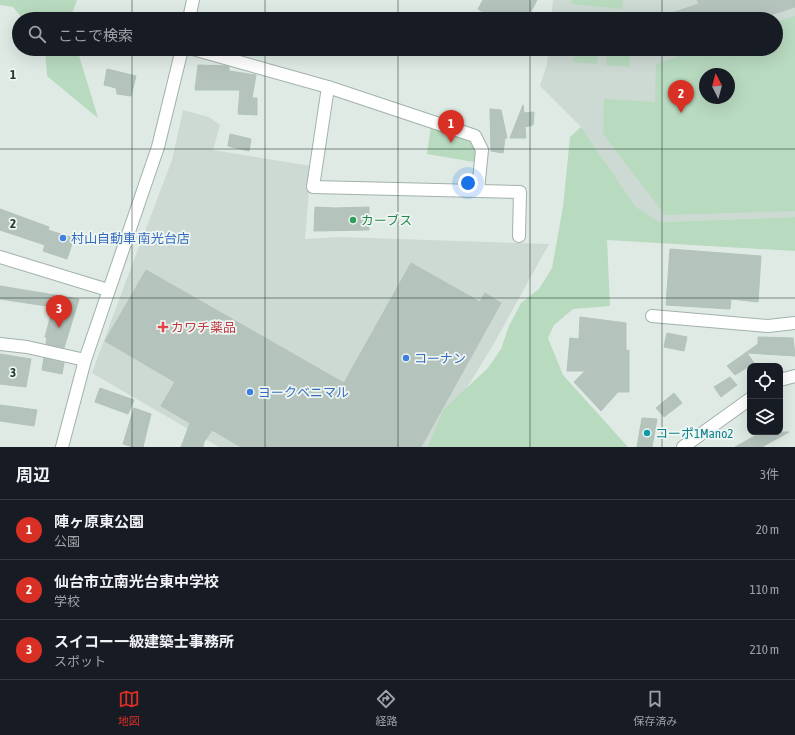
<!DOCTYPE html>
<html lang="ja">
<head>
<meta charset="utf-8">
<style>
  body { margin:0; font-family:"Asap Condensed","Noto Sans JP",sans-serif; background:#242831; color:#f1f3f6 }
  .controls { position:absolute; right:12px; bottom:12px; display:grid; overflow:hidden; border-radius:8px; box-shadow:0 4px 16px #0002 }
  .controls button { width:36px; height:36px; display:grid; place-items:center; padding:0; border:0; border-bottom:1px solid #363941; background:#171b24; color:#f1f3f6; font:20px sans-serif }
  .compass { position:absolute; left:699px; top:68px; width:36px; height:36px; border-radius:50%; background:#171b24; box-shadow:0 4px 16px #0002; rotate:354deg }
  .you { position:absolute; left:468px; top:183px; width:14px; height:14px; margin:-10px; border:3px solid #fff; border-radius:50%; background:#1a73e8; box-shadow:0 0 0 6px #1a73e833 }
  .badge { display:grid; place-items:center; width:26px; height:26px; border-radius:50%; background:#d93025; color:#fff; font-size:13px; font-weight:700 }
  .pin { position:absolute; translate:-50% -33px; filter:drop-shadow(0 1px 2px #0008) }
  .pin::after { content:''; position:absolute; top:21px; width:14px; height:12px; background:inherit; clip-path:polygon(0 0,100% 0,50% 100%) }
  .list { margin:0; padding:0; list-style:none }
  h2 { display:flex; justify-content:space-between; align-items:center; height:52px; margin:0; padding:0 16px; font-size:17px }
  h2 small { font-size:13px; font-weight:400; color:#9ea1a6 }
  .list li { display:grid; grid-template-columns:26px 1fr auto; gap:12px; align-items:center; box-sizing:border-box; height:60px; padding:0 16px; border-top:1px solid #363941 }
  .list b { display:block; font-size:15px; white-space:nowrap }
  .list p { margin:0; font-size:13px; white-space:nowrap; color:#9ea1a6 }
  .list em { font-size:13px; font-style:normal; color:#9ea1a6 }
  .icon { flex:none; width:22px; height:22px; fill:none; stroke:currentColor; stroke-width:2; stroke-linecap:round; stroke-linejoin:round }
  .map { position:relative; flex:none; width:795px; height:447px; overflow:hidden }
  .search { position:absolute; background:#171b24; box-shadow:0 4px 16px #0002; left:12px; right:12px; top:12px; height:44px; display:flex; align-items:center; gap:10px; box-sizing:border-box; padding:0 14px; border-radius:22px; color:#9ea1a6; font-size:15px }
  .sheet { height:232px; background:#171b24 }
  nav { display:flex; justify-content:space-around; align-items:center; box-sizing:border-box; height:56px; border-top:1px solid #363941; background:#171b24; font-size:11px; color:#9ea1a6 }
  nav a { display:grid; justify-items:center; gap:2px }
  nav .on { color:#d93025 }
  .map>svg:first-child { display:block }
  .built { fill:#cdd9d3; fill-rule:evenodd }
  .green { fill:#b8dabf; fill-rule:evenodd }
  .building { fill:#b4c4bd; stroke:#b2c3ba }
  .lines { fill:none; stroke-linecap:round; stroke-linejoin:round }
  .minor-casing { stroke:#a2b1ab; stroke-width:14 }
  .minor { stroke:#fff; stroke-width:12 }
  .grid { fill:none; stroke:#213931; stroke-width:1; stroke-opacity:0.55 }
  .leisure-dot { fill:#2e9e5b; stroke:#eff6f2; stroke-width:1.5 }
  .shop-dot { fill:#3f7fe0; stroke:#eff6f2; stroke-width:1.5 }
  .health-dot { fill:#e0444e; stroke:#eff6f2; stroke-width:1.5 }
  .culture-dot { fill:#0f9aa8; stroke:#eff6f2; stroke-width:1.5 }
  .labels { text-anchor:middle; stroke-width:3.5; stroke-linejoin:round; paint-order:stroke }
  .leisure-label { font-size:13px; fill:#27864d; stroke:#eff6f2; text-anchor:start }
  .shop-label { font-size:13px; fill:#366cbe; stroke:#eff6f2; text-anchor:start }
  .health-label { font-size:13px; fill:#be3a42; stroke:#eff6f2; text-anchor:start }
  .culture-label { font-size:13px; fill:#0d838f; stroke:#eff6f2; text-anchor:start }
  .grid-label { font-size:13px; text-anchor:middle; font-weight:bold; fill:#213931; stroke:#eff6f2; stroke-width:3.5; stroke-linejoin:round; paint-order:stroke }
</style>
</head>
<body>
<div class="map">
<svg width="795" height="447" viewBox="0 0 795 447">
  <rect width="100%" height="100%" fill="#dfeae4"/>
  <g class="built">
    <path d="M553 0H795V217L660 222 636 207 581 127 540 86 547 64 549 49H776V19H551ZM705 74H729V98H705Z"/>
    <path d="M183 110 209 117 220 125 213 150 311 166 305 239 339 237 549 244 492 347 430 447H219L92 373 120 297 172 160Z"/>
  </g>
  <g class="green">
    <path d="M0 0H77L70 19H23L13 7 0 5Z"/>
    <path d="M572 0H623L622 9 571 4Z"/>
    <path d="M795 16V211L665 215 603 134 604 99 655 102 656 64 699 49H776V22ZM705 74H729V98H705Z"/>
    <path d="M45 49H77L98 118 47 76Z"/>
    <path d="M575 49H598L597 64 573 62Z"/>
    <path d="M608 49H631L629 67 606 65Z"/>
    <path d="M431 127 471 139 476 148 474 162 427 154Z"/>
    <path d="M581 127 636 207 660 222 795 217V251L607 240 610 306 573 309 554 325 548 338 563 375 628 447H428L443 410 488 368 501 349 509 326 521 303 539 289 552 268 563 207 570 137Z"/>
  </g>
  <g class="building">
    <path d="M483 0H537L527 19H486L488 15 478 9Z"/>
    <path d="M697 0H795V7L758 19H659V17L699 4Z"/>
    <path d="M198 65 227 66 229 67V71L256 75 252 98H257V115L238 114 240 90H195Z"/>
    <path d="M107 69 136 76 131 96 117 94 116 88 104 85Z"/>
    <path d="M523 105 524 113 534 112 533 125 525 127 526 138H510Z"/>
    <path d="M490 109 501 110 507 138H505L503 153 491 151Z"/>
    <path d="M230 134 251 139 249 151 228 146Z"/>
    <path d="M315 207 334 208 369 207V230L314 231Z"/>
    <path d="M0 209 49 227 48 230 74 238 67 259 43 251 45 245 0 230Z"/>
    <path d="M670 249 761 256 758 302 731 299 730 309 666 305Z"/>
    <path d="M411 263 480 302 485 293 501 303 421 447H241L212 430 204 442 203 447H181L190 423 161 406 175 382 105 341 146 270 344 383Z"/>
    <path d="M0 286 79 299 64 348 46 344 47 338 45 337 53 307 0 299Z"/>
    <path d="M580 317 626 323V351L629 350V392H618L601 411 574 382 585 371H567L570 338 579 339Z"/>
    <path d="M667 333 687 337 684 351 664 347Z"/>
    <path d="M758 337 793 338 795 356 747 353 754 363 735 375 727 366 758 344Z"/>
    <path d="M0 354 31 359 26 387 0 384Z"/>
    <path d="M44 358 64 363 62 374 42 370Z"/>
    <path d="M730 377 737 385 721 397 714 387Z"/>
    <path d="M100 388 134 400 128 414 95 402Z"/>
    <path d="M674 393 682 403 664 417 656 408Z"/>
    <path d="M0 405 37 410 34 426 0 421Z"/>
    <path d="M134 408 151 414 143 447H133L123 444Z"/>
    <path d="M642 418 657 419 652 447H637Z"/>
    <path d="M762 432H789L762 447H735Z"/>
  </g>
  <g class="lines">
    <g class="minor-casing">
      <g id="minor">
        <path d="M189 19 193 0"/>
        <path d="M193 49 328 87 475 136 482 150 478 190"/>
        <path d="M328 87 313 187 520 192 519 236"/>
        <path d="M0 257 108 290"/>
        <path d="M652 316 768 326 795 323"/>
        <path d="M0 344 27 347 85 360"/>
        <path d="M780 380 795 376"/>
        <path d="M62 447 85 360 158 147 182 49"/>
        <path d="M683 447 750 399"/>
      </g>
    </g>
    <use href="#minor" class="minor"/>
  </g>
  <path class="grid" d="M132 0V19M265 0V19M398 0V19M530 0V19M662 0V19M132 49V447M265 49V447M398 49V447M530 49V447M662 49V447M0 149H795M0 298H795"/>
  <circle class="leisure-dot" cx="353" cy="220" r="4"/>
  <g class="shop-dot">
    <circle cx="63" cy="238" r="4"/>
    <circle cx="406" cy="358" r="4"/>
    <circle cx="250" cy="392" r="4"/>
  </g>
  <path class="health-dot" d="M161 321h4v4h4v4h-4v4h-4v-4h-4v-4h4z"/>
  <circle class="culture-dot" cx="647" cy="433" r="4"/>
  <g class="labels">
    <g class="leisure-label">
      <text x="361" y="225">カーブス</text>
    </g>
    <g class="shop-label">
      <text x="71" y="243">村山自動車 南光台店</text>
      <text x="414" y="363">コーナン</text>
      <text x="258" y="397">ヨークベニマル</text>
    </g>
    <g class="health-label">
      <text x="171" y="332">カワチ薬品</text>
    </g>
    <g class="culture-label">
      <text x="655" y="438">コーポ1Mano2</text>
    </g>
  </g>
  <g class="grid-label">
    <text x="13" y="79">1</text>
    <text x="13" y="228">2</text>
    <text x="13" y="377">3</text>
  </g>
</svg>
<div class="controls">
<button><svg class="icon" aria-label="locate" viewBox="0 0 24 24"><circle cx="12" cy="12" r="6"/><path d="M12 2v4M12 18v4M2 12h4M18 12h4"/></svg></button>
<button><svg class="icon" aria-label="layers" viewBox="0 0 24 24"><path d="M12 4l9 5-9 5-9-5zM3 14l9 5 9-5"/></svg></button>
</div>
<svg class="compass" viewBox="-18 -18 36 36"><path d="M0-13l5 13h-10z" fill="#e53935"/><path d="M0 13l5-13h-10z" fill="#9ea1a6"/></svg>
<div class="you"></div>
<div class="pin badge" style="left:451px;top:143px">1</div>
<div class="pin badge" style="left:681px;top:113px">2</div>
<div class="pin badge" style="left:59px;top:328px">3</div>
<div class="search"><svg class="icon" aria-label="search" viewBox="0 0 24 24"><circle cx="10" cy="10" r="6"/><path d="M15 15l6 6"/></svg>ここで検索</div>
</div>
<section class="sheet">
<h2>周辺<small>3件</small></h2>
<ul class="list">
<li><span class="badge">1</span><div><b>陣ヶ原東公園</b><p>公園</p></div><em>20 m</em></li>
<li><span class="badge">2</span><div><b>仙台市立南光台東中学校</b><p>学校</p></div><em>110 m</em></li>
<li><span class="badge">3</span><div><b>スイコー一級建築士事務所</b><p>スポット</p></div><em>210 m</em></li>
</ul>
</section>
<nav>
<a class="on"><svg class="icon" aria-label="map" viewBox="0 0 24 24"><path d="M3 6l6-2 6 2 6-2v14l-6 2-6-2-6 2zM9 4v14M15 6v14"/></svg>地図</a>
<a><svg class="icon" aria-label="directions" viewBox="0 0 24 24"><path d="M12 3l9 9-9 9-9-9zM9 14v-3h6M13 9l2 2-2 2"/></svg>経路</a>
<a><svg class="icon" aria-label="saved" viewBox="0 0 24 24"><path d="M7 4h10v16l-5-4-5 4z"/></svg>保存済み</a>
</nav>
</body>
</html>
